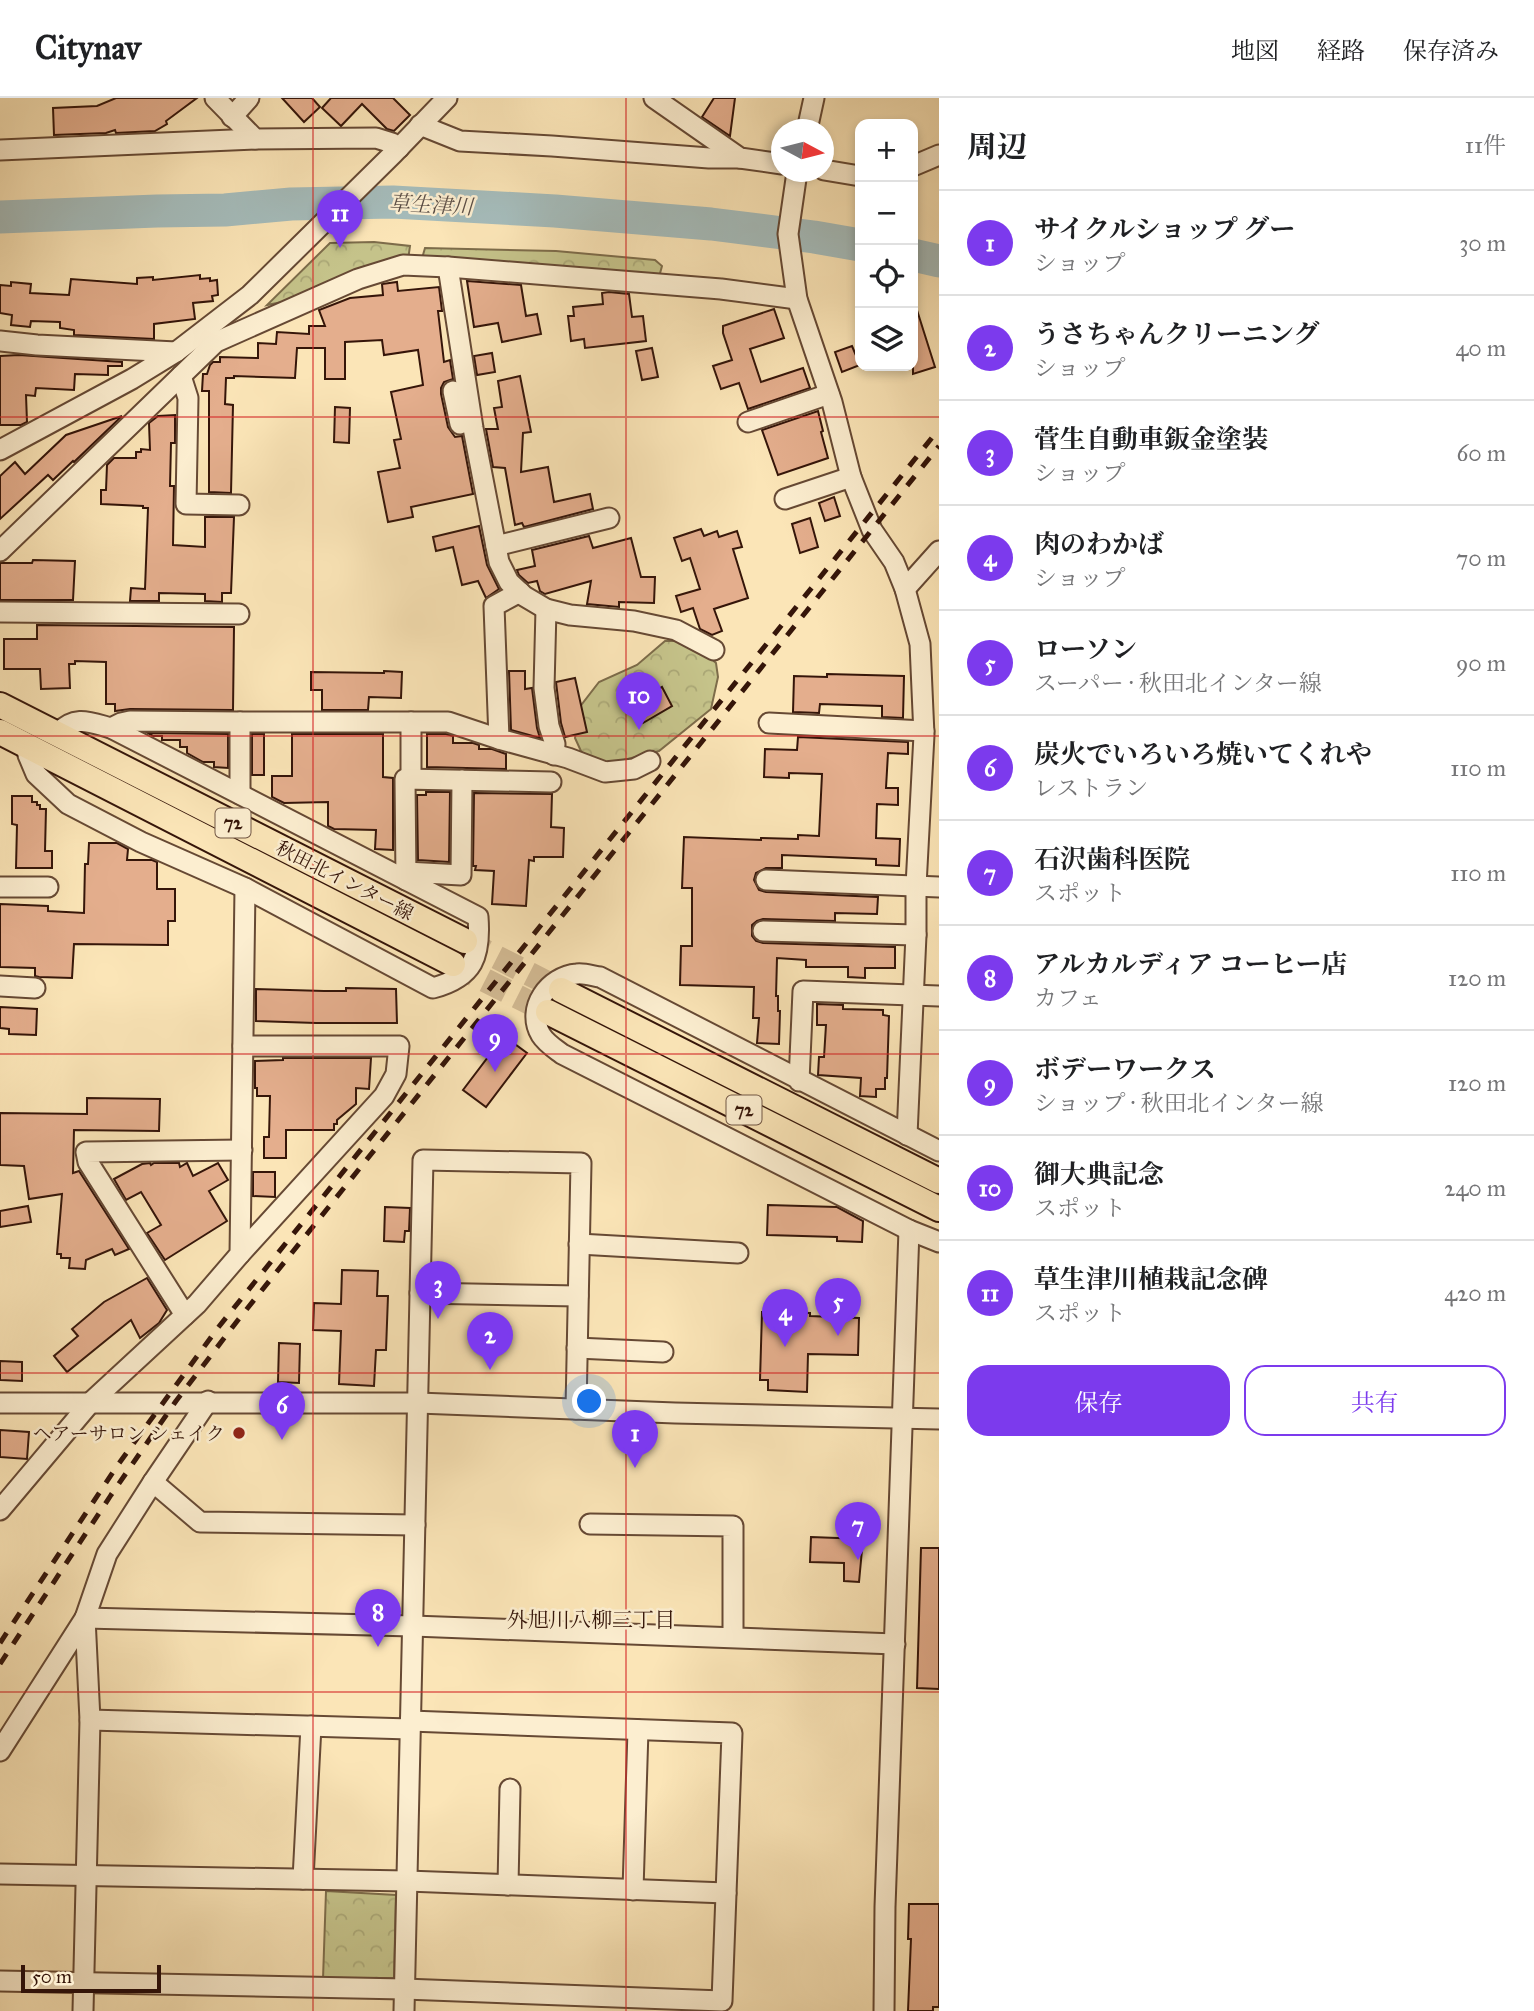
<!DOCTYPE html>
<html lang="ja">
<head>
<meta charset="utf-8">
<style>
  body { margin:0; font-family:"IM FELL Great Primer","Noto Serif JP",serif; background:#f6f6f6; color:#202124 }
  .controls { position:absolute; right:21px; top:21px; display:grid; overflow:hidden; border-radius:14px; box-shadow:0 4px 10px #0003 }
  .controls button { width:63px; height:63px; display:grid; place-items:center; padding:0; border:0; border-bottom:2px solid #e0e0e0; background:#fff; color:#202124; font:35px sans-serif }
  .compass { position:absolute; left:771px; top:21px; width:63px; height:63px; border-radius:50%; background:#fff; box-shadow:0 4px 10px #0003; rotate:97deg }
  .scale { position:absolute; left:21px; bottom:18px; width:140px; box-sizing:border-box; padding-left:7px; border:4px solid #351509; border-top:0; font-size:19px; line-height:24px; white-space:nowrap; color:#351509; -webkit-text-stroke:5px #fceed0; paint-order:stroke }
  .you { position:absolute; left:590px; top:1304px; width:24px; height:24px; margin:-18px; border:5px solid #fff; border-radius:50%; background:#1a73e8; box-shadow:0 0 0 10px #1a73e833 }
  .badge { display:grid; place-items:center; width:46px; height:46px; border-radius:50%; background:#7c3aed; color:#fff; font-size:23px; font-weight:700 }
  .pin { position:absolute; translate:-50% -58px; filter:drop-shadow(0 2px 4px #0008) }
  .pin::after { content:''; position:absolute; top:37px; width:24px; height:21px; background:inherit; clip-path:polygon(0 0,100% 0,50% 100%) }
  .list { margin:0; padding:0; list-style:none }
  h2 { display:flex; justify-content:space-between; align-items:center; height:91px; margin:0; padding:0 28px; font-size:30px }
  h2 small { font-size:23px; font-weight:400; color:#757577 }
  .list li { display:grid; grid-template-columns:46px 1fr auto; gap:21px; align-items:center; box-sizing:border-box; height:105px; padding:0 28px; border-top:2px solid #e0e0e0 }
  .list b { display:block; font-size:26px; white-space:nowrap }
  .list p { margin:0; font-size:23px; white-space:nowrap; color:#757577 }
  .list em { font-size:23px; font-style:normal; color:#757577 }
  .actions { display:flex; gap:14px; padding:21px 28px }
  .actions a { flex:1; padding:16px 0; border:2px solid #7c3aed; border-radius:21px; text-align:center; font-size:24px; color:#7c3aed }
  .actions .main { background:#7c3aed; color:#fff }
  .icon { flex:none; width:38px; height:38px; fill:none; stroke:currentColor; stroke-width:2; stroke-linecap:round; stroke-linejoin:round }
  .map { position:relative; flex:none; width:939px; height:1913px; overflow:hidden }
  header { display:flex; align-items:center; gap:42px; box-sizing:border-box; height:98px; padding:0 35px; background:#fff; border-bottom:2px solid #e0e0e0 }
  header strong { font-size:33px }
  nav { display:flex; gap:38px; margin-inline-start:auto; font-size:24px }
  main { display:flex }
  aside { flex:1; background:#fff }
  .map>svg:first-child { display:block }
  .forest { fill:url(#forest-crowns); stroke:#7d6c4a; stroke-width:2 }
  .lines { fill:none; stroke-linecap:round; stroke-linejoin:round }
  .river { stroke:#a5bcbb; stroke-width:33 }
  .building { fill:#e4ae8d; stroke:#351509; stroke-width:2 }
  .major-tunnel { stroke:#d3bb94; stroke-width:24; stroke-dasharray:24 12; stroke-linecap:butt }
  .minor-casing { stroke:#664934; stroke-width:23 }
  .major-casing { stroke:#351509; stroke-width:28 }
  .minor { stroke:#fceed0; stroke-width:19 }
  .major { stroke:#fbe5b7; stroke-width:24 }
  .rail { stroke:#351509; stroke-width:5; stroke-dasharray:12 12; stroke-linecap:butt }
  .grid { fill:none; stroke:#d62828; stroke-width:2; stroke-opacity:0.55 }
  .poi-dot { fill:#8f2418; stroke:#fceed0; stroke-width:2.5 }
  .labels { text-anchor:middle; stroke-width:5; stroke-linejoin:round; paint-order:stroke }
  .shield { fill:#fceed0; stroke:#715645; stroke-width:2 }
  .shield-label { font-size:18px; font-weight:bold; fill:#351509 }
  .street-label { font-size:19px; fill:#351509; stroke:#fceed0 }
  .poi-label { font-size:19px; fill:#351509; stroke:#fceed0; text-anchor:end }
  .water-label { font-size:21px; font-style:italic; fill:#5c4f47; stroke:#fceed0 }
  .neighbourhood-label { font-size:21px; fill:#351509; stroke:#fceed0 }
</style>
</head>
<body>
<header>
<strong>Citynav</strong>
<nav><a>地図</a><a>経路</a><a>保存済み</a></nav>
</header>
<main>
<div class="map">
<svg width="939" height="1913" viewBox="0 0 939 1913">
  <defs>
    <pattern id="forest-crowns" width="20" height="18" patternUnits="userSpaceOnUse" patternTransform="scale(1.75)"><rect width="20" height="18" fill="#c5c38a"/><path d="M2 6a3 3 0 1 1 6 0M12 15a3 3 0 1 1 6 0" fill="none" stroke="#aaa776"/></pattern>
  </defs>
  <rect width="100%" height="100%" fill="#fbe5b7"/>
  <filter id="stains"><feTurbulence type="fractalNoise" baseFrequency=".00286" numOctaves="4"/><feColorMatrix values="0 0 0 0 .2 0 0 0 0 .09 0 0 0 0 .02 0 0 0 .5 -.17"/></filter>
  <radialGradient id="worn" r=".72"><stop offset=".6" stop-color="#630" stop-opacity="0"/><stop offset="1" stop-color="#630" stop-opacity=".3"/></radialGradient>
  <g class="forest">
    <path d="M374 144 410 148 408 162 359 173 282 204 267 207 330 145Z"/>
    <path d="M425 150 556 153 655 162 662 168 659 179 426 160 423 157Z"/>
    <path d="M665 543H681L700 551 716 565 718 579 711 611 659 653 608 666 586 664 575 640 579 610 599 584 637 567Z"/>
    <path d="M326 1793 396 1797 394 1880 323 1881Z"/>
  </g>
  <g class="lines">
    <g class="river">
      <path d="M0 119 157 113 225 112 291 106 393 104 555 113 711 126 814 139 860 147"/>
      <path d="M913 157 939 163"/>
    </g>
  </g>
  <g class="building">
    <path d="M116 0H197L166 23 167 26 155 33 116 35 115 32 106 35 54 37 53 10 97 8Z"/>
    <path d="M282 0H312L320 9 304 24Z"/>
    <path d="M331 0H393L410 17 394 33 387 31 362 6 341 28 322 10Z"/>
    <path d="M714 0H735L730 38 702 19Z"/>
    <path d="M200 177V181L210 180V183L217 182 218 197 212 198 213 203 193 205 195 221 154 226V241L74 237V232L60 230V224L31 223 30 229 11 227 12 217 0 215V187L11 188V184L31 186 30 195 69 197 71 181 137 186V180L153 179V182Z"/>
    <path d="M467 183 521 187 526 218 537 216 541 236 502 244 498 225 474 229Z"/>
    <path d="M397 184 398 193 439 189 442 213H438L444 264 450 262 453 281 444 284 441 290V296L448 329 455 339 462 338 473 396 411 409 413 419 388 424 378 374 400 370 394 342 401 341 391 294 423 287 418 252 384 257 382 242 345 244V281H325V250H297L295 280 234 278V280H226L225 306 233 307 231 395 209 394V293H202L203 276H207L210 267 213 264H220V259L258 260V245L276 246 277 234 309 236V228H325L319 212 350 200 383 197 382 186Z"/>
    <path d="M609 194 629 196 632 219 643 218 646 243 585 250 584 241 571 243 568 218H574L573 209 603 206 602 195Z"/>
    <path d="M916 209 935 269 913 276V210Z"/>
    <path d="M774 211 784 240 750 251 761 284 803 270 810 290 748 311 739 285 721 291 713 268 732 262 723 235V228Z"/>
    <path d="M852 248 860 267 842 274 835 254Z"/>
    <path d="M652 250 658 279 642 282 636 253Z"/>
    <path d="M492 255 495 274 477 277 474 258Z"/>
    <path d="M19 257 122 264V268H108V277L75 276 74 292 36 290 35 298 26 297 27 324 21 327H0V258Z"/>
    <path d="M520 278 531 334 523 335 521 374 548 369 554 404 590 396 593 411 524 429 522 425 515 427 505 370 493 369 486 331H498L494 310 502 309 498 283Z"/>
    <path d="M335 309 350 310 349 345 334 344Z"/>
    <path d="M818 313 823 333 821 334 828 360 778 377 762 332Z"/>
    <path d="M175 317V345H171L170 388H174L173 447 205 449V419H234L231 495H222V504L205 503V496L159 495V503H130L131 490 145 491 148 410H143V408L101 406V392H106L107 367 114 360H136V354H141V351L150 352 149 325 158 318Z"/>
    <path d="M122 318 74 364 73 363 53 382 48 377 0 421V378L15 364 25 376 66 337Z"/>
    <path d="M834 399 840 418 825 423 819 405Z"/>
    <path d="M810 420 818 449 800 455 792 426Z"/>
    <path d="M479 428 487 467 499 491 486 500 478 483 462 487 453 449 436 453 433 439Z"/>
    <path d="M701 431 704 438 717 433 719 439 737 433 742 449 733 451 748 500 714 511 722 533 712 537 700 531 693 510 681 514 676 498 700 491 690 460 682 463 674 440Z"/>
    <path d="M589 438 593 450 631 440 641 479H655L654 505 619 504V509L587 506 591 483 545 496 540 493 537 483 528 485 519 477 517 472 535 468 532 452Z"/>
    <path d="M33 462 75 463 73 502H0V465H32Z"/>
    <path d="M37 527 234 529 233 612 130 611 115 613V606H106V564L75 563V566H69L70 590 41 591 40 571H4V541H37Z"/>
    <path d="M384 573 402 574 401 600 369 599 368 612H322V592H311V574L384 575Z"/>
    <path d="M509 573H525V591L532 590 537 630 540 640 511 632Z"/>
    <path d="M827 576 904 578 903 620 882 619V608L820 606 819 615 793 614 794 578 827 579Z"/>
    <path d="M575 580 587 634 565 639 561 625 556 584Z"/>
    <path d="M662 589 672 608 643 625 632 606Z"/>
    <path d="M148 635 228 636V670L214 669V664H203L187 655V649H180V642H162V638H153Z"/>
    <rect x="252" y="636" width="12" height="41"/>
    <path d="M292 636H383V679L393 680V752L375 751 376 732 334 731 328 728V704L284 705 272 699V678H292Z"/>
    <path d="M427 636H446L453 638V645H473L479 647V651H492L506 656V671L427 669Z"/>
    <path d="M798 639 908 644V656L888 655 886 690H898V707L877 706 876 740 900 741 899 768 876 767V761L782 757V770H766L756 775 754 782 759 792 766 794 878 799 877 816 835 815V823L763 821 757 823 752 827V838L756 843 763 845 895 849V870H865V880L848 879V869H806V862L777 860 776 898H778V913H780L779 946 757 945 759 920H753L754 889 680 887 681 848H692V790H682L684 739 761 742V740L798 741V737L819 738 822 676 789 675V680L764 679 765 651 797 652Z"/>
    <path d="M426 694H450L449 764 418 762 417 697H426Z"/>
    <path d="M474 695 552 696 551 729 564 730 563 759H534V763L529 762 526 808 492 806 494 773 475 772 476 768H473Z"/>
    <path d="M12 698H32V704H37V707H40V711H46L45 753H52V770H16L17 727 12 726Z"/>
    <path d="M89 745H117L128 751 127 762H152L157 764V791H175V823H168V847L74 846 72 880 39 879 35 878V870L0 869V806L48 808V813L84 815 85 766H88Z"/>
    <path d="M346 890 396 891 397 925H316L256 923V891L324 893H346Z"/>
    <path d="M817 906 843 907V911L883 912V917L889 918 887 980H885V991H876V999L860 998 861 980 818 977 819 959H824L826 927H817Z"/>
    <path d="M0 909 37 911 36 937 9 936V931L0 930Z"/>
    <path d="M504 938 527 955 486 1009 463 992Z"/>
    <path d="M283 960H371L369 991 356 990V1006L337 1022V1026H334V1032H286V1060H264V1039H269L270 998H257V990H255V963L283 962Z"/>
    <path d="M87 1000 160 1001 159 1033 74 1032 73 1075 79 1073 129 1151 115 1157 112 1151 86 1162 85 1171 69 1170 70 1160H61V1156H57L62 1096 29 1101 24 1068 0 1067V1015L87 1016Z"/>
    <path d="M150 1065 151 1067 154 1065H179L180 1069 187 1065 193 1078 218 1065 228 1082 209 1093 227 1123 165 1162 147 1135 161 1127 141 1094 126 1102 114 1081 142 1066Z"/>
    <path d="M253 1074H275V1099L253 1098Z"/>
    <path d="M768 1107 837 1109 863 1123 862 1144 837 1143V1139L767 1137Z"/>
    <path d="M28 1108 31 1124 0 1129V1113Z"/>
    <path d="M385 1109 410 1110 409 1133H405L404 1144 384 1143Z"/>
    <path d="M342 1172 378 1173 377 1198H388L386 1252H376L374 1288 339 1286 341 1233 313 1232 314 1205 341 1206Z"/>
    <path d="M147 1180 167 1212 159 1225 140 1240 131 1222 67 1274 54 1258 78 1238 72 1231 104 1204Z"/>
    <path d="M762 1214 810 1215V1218L859 1220 858 1257 808 1256 807 1294 768 1292V1282H760Z"/>
    <path d="M279 1245 300 1246 299 1285 278 1284Z"/>
    <path d="M0 1263 22 1264V1283L0 1282Z"/>
    <path d="M0 1332 29 1334 27 1361 0 1359Z"/>
    <path d="M811 1439 863 1441 859 1484 844 1483V1465L810 1464Z"/>
    <path d="M921 1450H939V1591L917 1590Z"/>
    <path d="M909 1806H939V1909H933V1913H908L911 1841H908Z"/>
  </g>
  <g class="lines">
    <g class="major-tunnel">
      <path d="M465 843 561 892"/>
      <path d="M453 866 548 914"/>
    </g>
    <g class="minor-casing">
      <g id="minor">
        <path d="M215 0 255 41 376 40 392 45 399 50"/>
        <path d="M654 0 740 60 782 66"/>
        <path d="M232 19 249 0"/>
        <path d="M420 27 460 43 552 48 709 60H740"/>
        <path d="M807 32 814 0"/>
        <path d="M0 52 255 41"/>
        <path d="M913 68 939 57"/>
        <path d="M824 72 860 78"/>
        <path d="M797 74 788 136 797 201 832 304 851 379 872 432 894 464 905 491 920 546 924 637 916 788V837L907 1037"/>
        <path d="M448 169 473 330 499 464 509 484 524 498 546 511 570 517 634 523 676 532 714 552"/>
        <path d="M0 243 37 247 176 254"/>
        <path d="M181 278 188 300 186 406 239 407"/>
        <path d="M453 293 460 326"/>
        <path d="M748 324 829 296"/>
        <path d="M0 352 132 281 176 254 250 197 394 55 447 0"/>
        <path d="M785 401 851 379"/>
        <path d="M496 448 609 420"/>
        <path d="M0 453 216 244 358 181 403 167 448 169 721 191 797 201"/>
        <path d="M905 491 939 453"/>
        <path d="M520 494 494 508 499 641 568 660 605 674 634 671 650 663"/>
        <path d="M546 511 544 590 549 628 555 646 554 657"/>
        <path d="M0 514 239 516"/>
        <path d="M769 625 924 633"/>
        <path d="M111 630 121 625 130 623 240 624"/>
        <path d="M26 647 28 657 36 676 68 706 141 744 245 790 433 890C474 879 481 858 478 819L111 630C89 624 75 617 58 635"/>
        <path d="M411 681V624"/>
        <path d="M240 696V624H448L499 641"/>
        <path d="M406 774 461 777 462 682"/>
        <path d="M406 782 405 681 551 684"/>
        <path d="M766 782 939 789"/>
        <path d="M0 789H48"/>
        <path d="M763 833 916 837"/>
        <path d="M0 888 35 890"/>
        <path d="M799 983 803 893 939 898"/>
        <path d="M939 1053 600 879C593 878 584 875 577 876 549 878 525 910 541 937 546 945 554 950 562 956L909 1132 939 1144"/>
        <path d="M579 1146 738 1155"/>
        <path d="M240 1156 384 998 396 976 399 948H243"/>
        <path d="M420 1195 578 1198"/>
        <path d="M185 1217 88 1064 86 1054 242 1052"/>
        <path d="M577 1250 663 1254"/>
        <path d="M0 1305H418L675 1315 939 1321"/>
        <path d="M153 1384 200 1424 415 1427"/>
        <path d="M0 1412 91 1304 197 1206 240 1156 245 790"/>
        <path d="M590 1426 733 1428V1539"/>
        <path d="M85 1520 413 1528 895 1546"/>
        <path d="M90 1622 410 1631"/>
        <path d="M0 1653 85 1520 107 1456 153 1384 208 1303"/>
        <path d="M0 1776 407 1783 726 1795"/>
        <path d="M303 1781 311 1628"/>
        <path d="M508 1787 510 1691"/>
        <path d="M633 1792 638 1632"/>
        <path d="M0 1883 404 1891 722 1903 732 1635 410 1623"/>
        <path d="M83 1913 90 1622 85 1520"/>
        <path d="M404 1913 423 1062 581 1065 576 1311"/>
        <path d="M884 1913 885 1809 909 1132"/>
      </g>
    </g>
    <g class="major-casing">
      <g id="major">
        <path d="M0 607 465 843"/>
        <path d="M0 634 453 866"/>
        <path d="M561 892 939 1083"/>
        <path d="M548 914 939 1111"/>
      </g>
    </g>
    <use href="#minor" class="minor"/>
    <use href="#major" class="major"/>
    <g class="rail">
      <path d="M0 1545 117 1368 217 1231 939 331"/>
      <path d="M0 1566 111 1397 176 1303 238 1222 939 348"/>
    </g>
  </g>
  <path class="grid" d="M313 0V1913M626 0V1913M0 319H939M0 638H939M0 956H939M0 1275H939M0 1594H939"/>
  <circle class="poi-dot" cx="239" cy="1335" r="7"/>
  <g class="labels">
    <g class="shield">
      <rect x="215.5" y="710.5" width="35" height="29" rx="5"/>
      <rect x="726.5" y="997.5" width="35" height="29" rx="5"/>
    </g>
    <g class="shield-label">
      <text x="233" y="731">72</text>
      <text x="744" y="1018">72</text>
    </g>
    <g class="street-label">
      <text transform="translate(345 782) rotate(27)" y="7">秋田北インター線</text>
    </g>
    <g class="poi-label">
      <text x="225" y="1342">ヘアーサロン シェイク</text>
    </g>
    <g class="water-label">
      <text transform="translate(431 107) rotate(3)" y="7">草生津川</text>
    </g>
    <g class="neighbourhood-label">
      <text x="591" y="1529">外旭川八柳三丁目</text>
    </g>
  </g>
  <rect width="100%" height="100%" filter="url(#stains)"/>
  <rect width="100%" height="100%" fill="url(#worn)"/>
</svg>
<div class="controls">
<button>+</button>
<button>−</button>
<button><svg class="icon" aria-label="locate" viewBox="0 0 24 24"><circle cx="12" cy="12" r="6"/><path d="M12 2v4M12 18v4M2 12h4M18 12h4"/></svg></button>
<button><svg class="icon" aria-label="layers" viewBox="0 0 24 24"><path d="M12 4l9 5-9 5-9-5zM3 14l9 5 9-5"/></svg></button>
</div>
<svg class="compass" viewBox="-18 -18 36 36"><path d="M0-13l5 13h-10z" fill="#e53935"/><path d="M0 13l5-13h-10z" fill="#757577"/></svg>
<div class="scale">50 m</div>
<div class="you"></div>
<div class="pin badge" style="left:635px;top:1370px">1</div>
<div class="pin badge" style="left:490px;top:1272px">2</div>
<div class="pin badge" style="left:438px;top:1221px">3</div>
<div class="pin badge" style="left:785px;top:1249px">4</div>
<div class="pin badge" style="left:838px;top:1238px">5</div>
<div class="pin badge" style="left:282px;top:1342px">6</div>
<div class="pin badge" style="left:858px;top:1462px">7</div>
<div class="pin badge" style="left:378px;top:1549px">8</div>
<div class="pin badge" style="left:495px;top:974px">9</div>
<div class="pin badge" style="left:639px;top:632px">10</div>
<div class="pin badge" style="left:340px;top:150px">11</div>
</div>
<aside>
<h2>周辺<small>11件</small></h2>
<ul class="list">
<li><span class="badge">1</span><div><b>サイクルショップ グー</b><p>ショップ</p></div><em>30 m</em></li>
<li><span class="badge">2</span><div><b>うさちゃんクリーニング</b><p>ショップ</p></div><em>40 m</em></li>
<li><span class="badge">3</span><div><b>菅生自動車鈑金塗装</b><p>ショップ</p></div><em>60 m</em></li>
<li><span class="badge">4</span><div><b>肉のわかば</b><p>ショップ</p></div><em>70 m</em></li>
<li><span class="badge">5</span><div><b>ローソン</b><p>スーパー · 秋田北インター線</p></div><em>90 m</em></li>
<li><span class="badge">6</span><div><b>炭火でいろいろ焼いてくれや</b><p>レストラン</p></div><em>110 m</em></li>
<li><span class="badge">7</span><div><b>石沢歯科医院</b><p>スポット</p></div><em>110 m</em></li>
<li><span class="badge">8</span><div><b>アルカルディア コーヒー店</b><p>カフェ</p></div><em>120 m</em></li>
<li><span class="badge">9</span><div><b>ボデーワークス</b><p>ショップ · 秋田北インター線</p></div><em>120 m</em></li>
<li><span class="badge">10</span><div><b>御大典記念</b><p>スポット</p></div><em>240 m</em></li>
<li><span class="badge">11</span><div><b>草生津川植栽記念碑</b><p>スポット</p></div><em>420 m</em></li>
</ul>
<div class="actions"><a class="main">保存</a><a>共有</a></div>
</aside>
</main>
</body>
</html>
